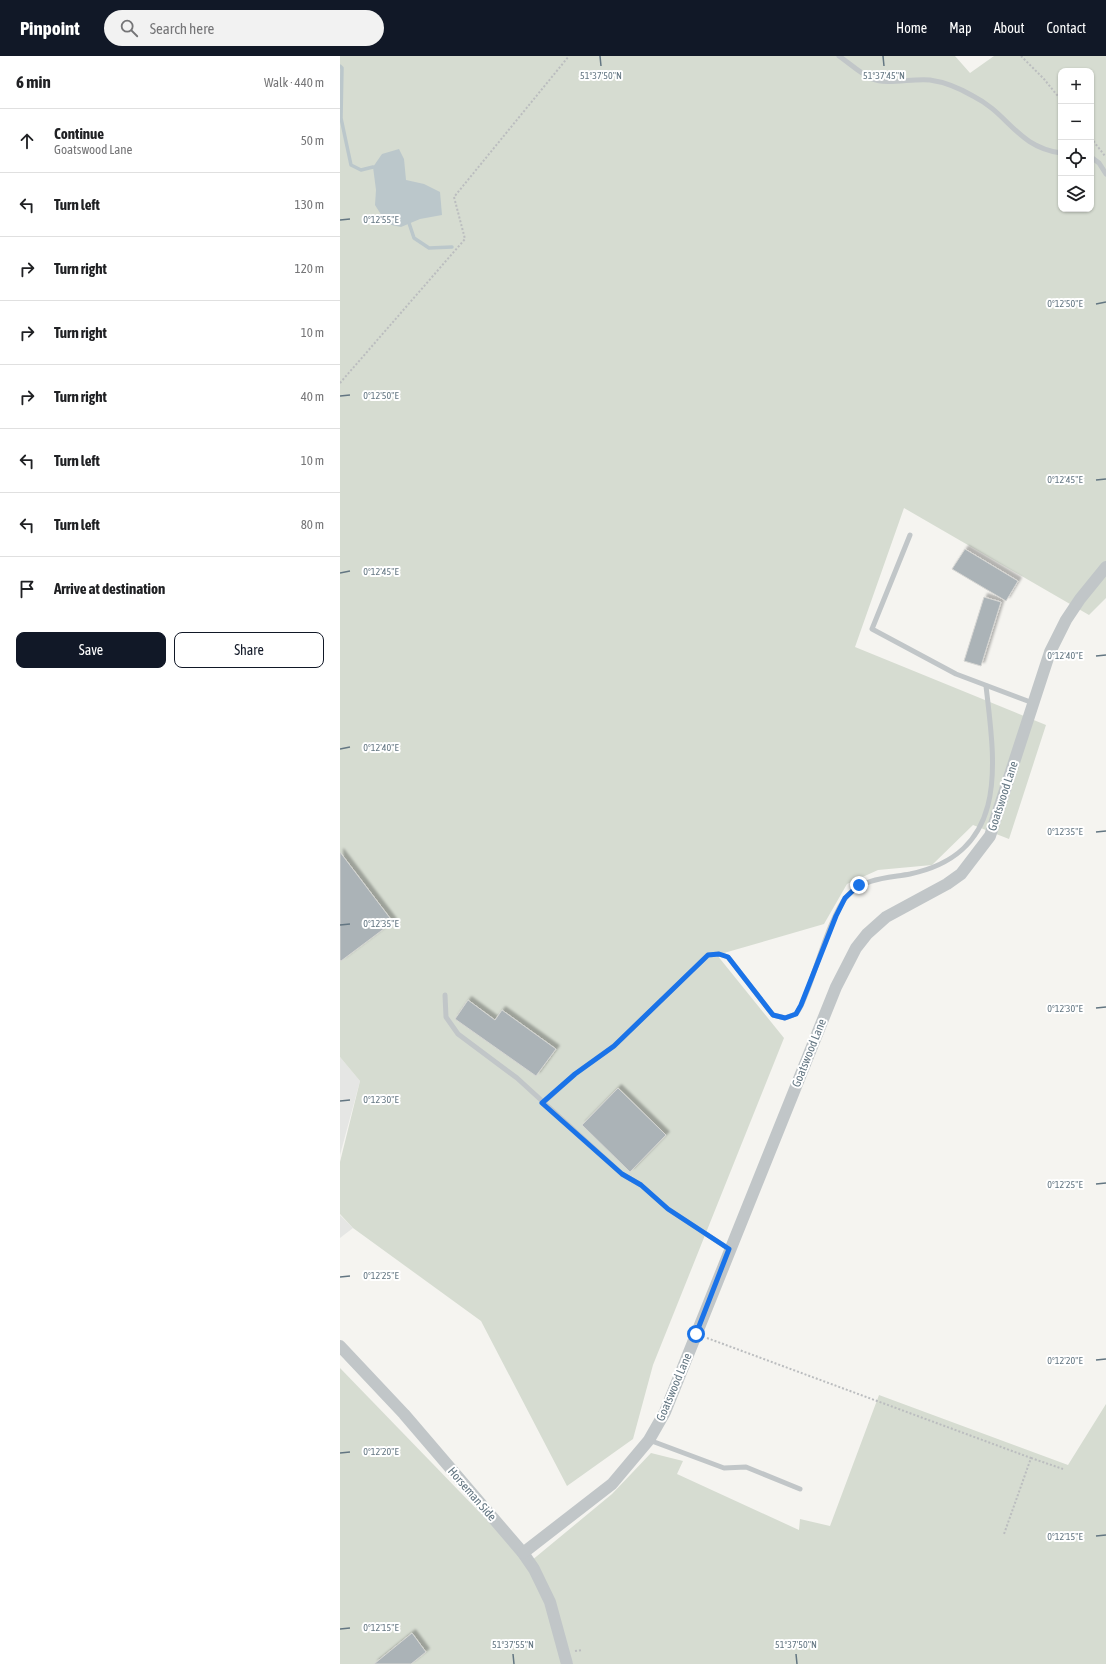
<!DOCTYPE html>
<html lang="en">
<head>
<meta charset="utf-8">
<style>
  body { margin:0; font-family:"Asap Condensed",sans-serif; background:#f2f2f2; color:#202124 }
  .controls { position:absolute; right:12px; top:12px; display:grid; overflow:hidden; border-radius:8px; box-shadow:0 1px 3px #0004 }
  .controls button { width:36px; height:36px; display:grid; place-items:center; padding:0; border:0; border-bottom:1px solid #e0e0e0; background:#fff; color:#202124; font:20px sans-serif }
  .stop { position:absolute; width:12px; height:12px; margin:-9px; border:3px solid #1a73e8; border-radius:50%; background:#fff }
  .stop.end { background:#1a73e8; border-color:#fff; box-shadow:0 1px 4px #0008 }
  .list { margin:0; padding:0; list-style:none }
  h2 { display:flex; justify-content:space-between; align-items:center; height:52px; margin:0; padding:0 16px; font-size:17px }
  h2 small { font-size:13px; font-weight:400; color:#757577 }
  .list li { display:grid; grid-template-columns:26px 1fr auto; gap:12px; align-items:center; box-sizing:border-box; height:64px; padding:0 16px; border-top:1px solid #e0e0e0 }
  .list b { display:block; font-size:15px; white-space:nowrap }
  .list p { margin:0; font-size:13px; white-space:nowrap; color:#757577 }
  .list em { font-size:13px; font-style:normal; color:#757577 }
  .actions { display:flex; gap:8px; padding:12px 16px }
  .actions a { flex:1; padding:9px 0; border:1px solid #111827; border-radius:8px; text-align:center; font-size:14px; color:#111827 }
  .actions .main { background:#111827; color:#fff }
  .icon { flex:none; width:22px; height:22px; fill:none; stroke:currentColor; stroke-width:2; stroke-linecap:round; stroke-linejoin:round }
  .map { position:relative; flex:none; width:766px; height:1608px; overflow:hidden }
  header { display:flex; align-items:center; gap:24px; box-sizing:border-box; height:56px; padding:0 20px; background:#111827; color:#fff }
  header strong { font-size:19px }
  nav { display:flex; gap:22px; margin-inline-start:auto; font-size:14px }
  .search { width:280px; height:36px; background:#f2f2f2; display:flex; align-items:center; gap:10px; box-sizing:border-box; padding:0 14px; border-radius:22px; color:#757577; font-size:15px }
  main { display:flex }
  aside { flex:1; background:#fff }
  .map>svg:first-child { display:block }
  .built { fill:#e5e6e4 }
  .green { fill:#d6dcd1; fill-rule:evenodd }
  .water { fill:#bbc7cb }
  .lines { fill:none; stroke-linecap:round; stroke-linejoin:round }
  .stream { stroke:#bbc7cb; stroke-width:3.5 }
  .building { fill:#abb3b7; stroke:#d6d6d3; filter:url(#shadow) }
  .path { stroke:#bbbdbf; stroke-width:2; stroke-dasharray:2 2; stroke-linecap:butt }
  .service { stroke:#c1c6c8; stroke-width:5 }
  .tertiary { stroke:#c1c6c8; stroke-width:12 }
  .route { stroke:#1a73e8; stroke-width:5 }
  .ticks { fill:none; stroke:#637682; stroke-width:1.5 }
  .labels { text-anchor:middle; stroke-width:4; stroke-linejoin:round; paint-order:stroke }
  .street-label { font-size:12px; fill:#637682; stroke:#fff }
  .ticks-label { font-size:10px; text-anchor:middle; fill:#637682; stroke:#fff; stroke-width:4; stroke-linejoin:round; paint-order:stroke }
</style>
</head>
<body>
<header>
<strong>Pinpoint</strong>
<div class="search"><svg class="icon" aria-label="search" viewBox="0 0 24 24"><circle cx="10" cy="10" r="6"/><path d="M15 15l6 6"/></svg>Search here</div>
<nav><a>Home</a><a>Map</a><a>About</a><a>Contact</a></nav>
</header>
<main>
<aside>
<h2>6 min<small>Walk · 440 m</small></h2>
<ul class="list">
<li><svg class="icon" aria-label="ahead" viewBox="0 0 24 24"><path d="M12 20V5M6 11l6-6 6 6"/></svg><div><b>Continue</b><p>Goatswood Lane</p></div><em>50 m</em></li>
<li><svg class="icon" aria-label="left" viewBox="0 0 24 24"><path d="M17 20v-9H6M10 6l-5 5 5 5"/></svg><div><b>Turn left</b></div><em>130 m</em></li>
<li><svg class="icon" aria-label="right" viewBox="0 0 24 24"><path d="M7 20v-9h11M14 6l5 5-5 5"/></svg><div><b>Turn right</b></div><em>120 m</em></li>
<li><svg class="icon" aria-label="right" viewBox="0 0 24 24"><path d="M7 20v-9h11M14 6l5 5-5 5"/></svg><div><b>Turn right</b></div><em>10 m</em></li>
<li><svg class="icon" aria-label="right" viewBox="0 0 24 24"><path d="M7 20v-9h11M14 6l5 5-5 5"/></svg><div><b>Turn right</b></div><em>40 m</em></li>
<li><svg class="icon" aria-label="left" viewBox="0 0 24 24"><path d="M17 20v-9H6M10 6l-5 5 5 5"/></svg><div><b>Turn left</b></div><em>10 m</em></li>
<li><svg class="icon" aria-label="left" viewBox="0 0 24 24"><path d="M17 20v-9H6M10 6l-5 5 5 5"/></svg><div><b>Turn left</b></div><em>80 m</em></li>
<li><svg class="icon" aria-label="arrive" viewBox="0 0 24 24"><path d="M6 21V4h12l-3 4 3 4H6"/></svg><div><b>Arrive at destination</b></div></li>
</ul>
<div class="actions"><a class="main">Save</a><a>Share</a></div>
</aside>
<div class="map">
<svg width="766" height="1608" viewBox="0 0 766 1608">
  <defs>
    <filter id="shadow"><feDropShadow dx="3.5" dy="-3.5" stdDeviation="1" flood-color="#0004"/></filter>
  </defs>
  <rect width="100%" height="100%" fill="#f5f4f0"/>
  <g class="built">
    <path d="M0 1001 20 1025 0 1099Z"/>
    <path d="M0 1159 13 1172 0 1182Z"/>
  </g>
  <g class="green">
    <path d="M0 0H615L630 17 654 0H766V542L749 559 564 452 515 591 706 669 669 783 633 769 592 809 538 814 507 828 484 868 377 899 444 982 313 1309 293 1383 227 1430 141 1265 13 1172 0 1158V1106L20 1025 0 1001ZM721 15H751V153H721Z"/>
    <path d="M0 1312 183 1501 209 1554 223 1608H0Z"/>
    <path d="M539 1339 728 1409 766 1348V1608H233L191 1505 272 1438 311 1397 343 1405 337 1418 459 1474 460 1463 490 1470Z"/>
  </g>
  <path class="water" d="M59 93 64 103 66 124 84 128 100 136 102 159 80 163 61 171 47 168 35 149 36 134 33 111 42 98Z"/>
  <g class="lines">
    <g class="stream">
      <path d="M0 10 2 12 1 62 11 109 21 114 33 111"/>
      <path d="M69 167 74 182 89 192 112 191"/>
    </g>
  </g>
  <g class="building">
    <path d="M625 493 678 525 666 545 612 513Z"/>
    <path d="M644 541 661 546 641 610 624 605Z"/>
    <path d="M0 796 53 866 1 905 0 904Z"/>
    <path d="M128 944 155 964 162 954 216 993 196 1020 115 963Z"/>
    <path d="M278 1032 326 1079 290 1116 242 1069Z"/>
    <path d="M72 1577 86 1596 71 1608H34Z"/>
  </g>
  <g class="lines">
    <g class="path">
      <path d="M681 0 704 23 721 44"/>
      <path d="M751 82 765 100"/>
      <path d="M0 327 125 183 114 141 229 0"/>
      <path d="M367 1282 691 1402 664 1478"/>
      <path d="M691 1402 723 1413"/>
      <path d="M235 1595 242 1594"/>
    </g>
    <g class="service">
      <path d="M499 0C509 7 521 18 532 23 547 29 573 22 590 24 604 26 621 33 633 40 669 58 677 91 721 97"/>
      <path d="M751 101 759 107 766 118"/>
      <path d="M570 479 532 573 616 618 693 647"/>
      <path d="M105 939 106 961 118 978 177 1022 282 1118 301 1129 328 1153 389 1193"/>
      <path d="M203 1047 235 1018 274 990 368 899 379 898 388 901 433 959 445 962 456 958C462 951 464 942 468 933 477 910 492 856 508 839 524 822 548 822 570 818 670 797 655 708 646 630"/>
      <path d="M309 1384 384 1412 406 1411 460 1433"/>
    </g>
    <g class="tertiary">
      <path d="M0 1290 64 1358 183 1497 194 1513 210 1546 227 1608"/>
      <path d="M183 1497 272 1428 309 1384 325 1356 496 931 516 892 527 878 546 861 607 828 621 818 650 780 710 596 726 564 740 543 766 511"/>
    </g>
  </g>
  <g class="lines">
    <path class="route" d="M356 1278 389 1193 328 1153 301 1129 282 1118 202 1047 235 1018 274 990 368 899 379 898 388 901 433 959 445 962 456 958 461 949 496 860 505 842 519 829"/>
  </g>
  <path class="ticks" d="M260 0 261 10M543 0 544 10M0 164 10 163M756 248 766 246M0 340 10 339M756 424 766 423M0 517 10 515M756 600 766 599M0 693 10 691M756 776 766 775M0 869 10 868M756 952 766 951M0 1045 10 1044M756 1128 766 1127M0 1221 10 1220M756 1304 766 1303M0 1397 10 1396M756 1480 766 1479M0 1573 10 1572M173 1598 174 1608M456 1598 457 1608"/>
  <g class="labels">
    <g class="street-label">
      <text transform="translate(663 740) rotate(-72)" y="4">Goatswood Lane</text>
      <text transform="translate(469 997) rotate(-68)" y="4">Goatswood Lane</text>
      <text transform="translate(334 1331) rotate(-67)" y="4">Goatswood Lane</text>
      <text transform="translate(132 1438) rotate(49)" y="4">Horseman Side</text>
    </g>
  </g>
  <g class="ticks-label">
    <text x="261" y="23">51°37'50"N</text>
    <text x="544" y="23">51°37'45"N</text>
    <text x="41" y="167">0°12'55"E</text>
    <text x="725" y="251">0°12'50"E</text>
    <text x="41" y="343">0°12'50"E</text>
    <text x="725" y="427">0°12'45"E</text>
    <text x="41" y="519">0°12'45"E</text>
    <text x="725" y="603">0°12'40"E</text>
    <text x="41" y="695">0°12'40"E</text>
    <text x="725" y="779">0°12'35"E</text>
    <text x="41" y="871">0°12'35"E</text>
    <text x="725" y="956">0°12'30"E</text>
    <text x="41" y="1047">0°12'30"E</text>
    <text x="725" y="1132">0°12'25"E</text>
    <text x="41" y="1223">0°12'25"E</text>
    <text x="725" y="1308">0°12'20"E</text>
    <text x="41" y="1399">0°12'20"E</text>
    <text x="725" y="1484">0°12'15"E</text>
    <text x="41" y="1575">0°12'15"E</text>
    <text x="173" y="1592">51°37'55"N</text>
    <text x="456" y="1592">51°37'50"N</text>
  </g>
</svg>
<div class="controls">
<button>+</button>
<button>−</button>
<button><svg class="icon" aria-label="locate" viewBox="0 0 24 24"><circle cx="12" cy="12" r="6"/><path d="M12 2v4M12 18v4M2 12h4M18 12h4"/></svg></button>
<button><svg class="icon" aria-label="layers" viewBox="0 0 24 24"><path d="M12 4l9 5-9 5-9-5zM3 14l9 5 9-5"/></svg></button>
</div>
<div class="stop" style="left:356px;top:1278px"></div>
<div class="stop end" style="left:519px;top:829px"></div>
</div>
</main>
</body>
</html>
